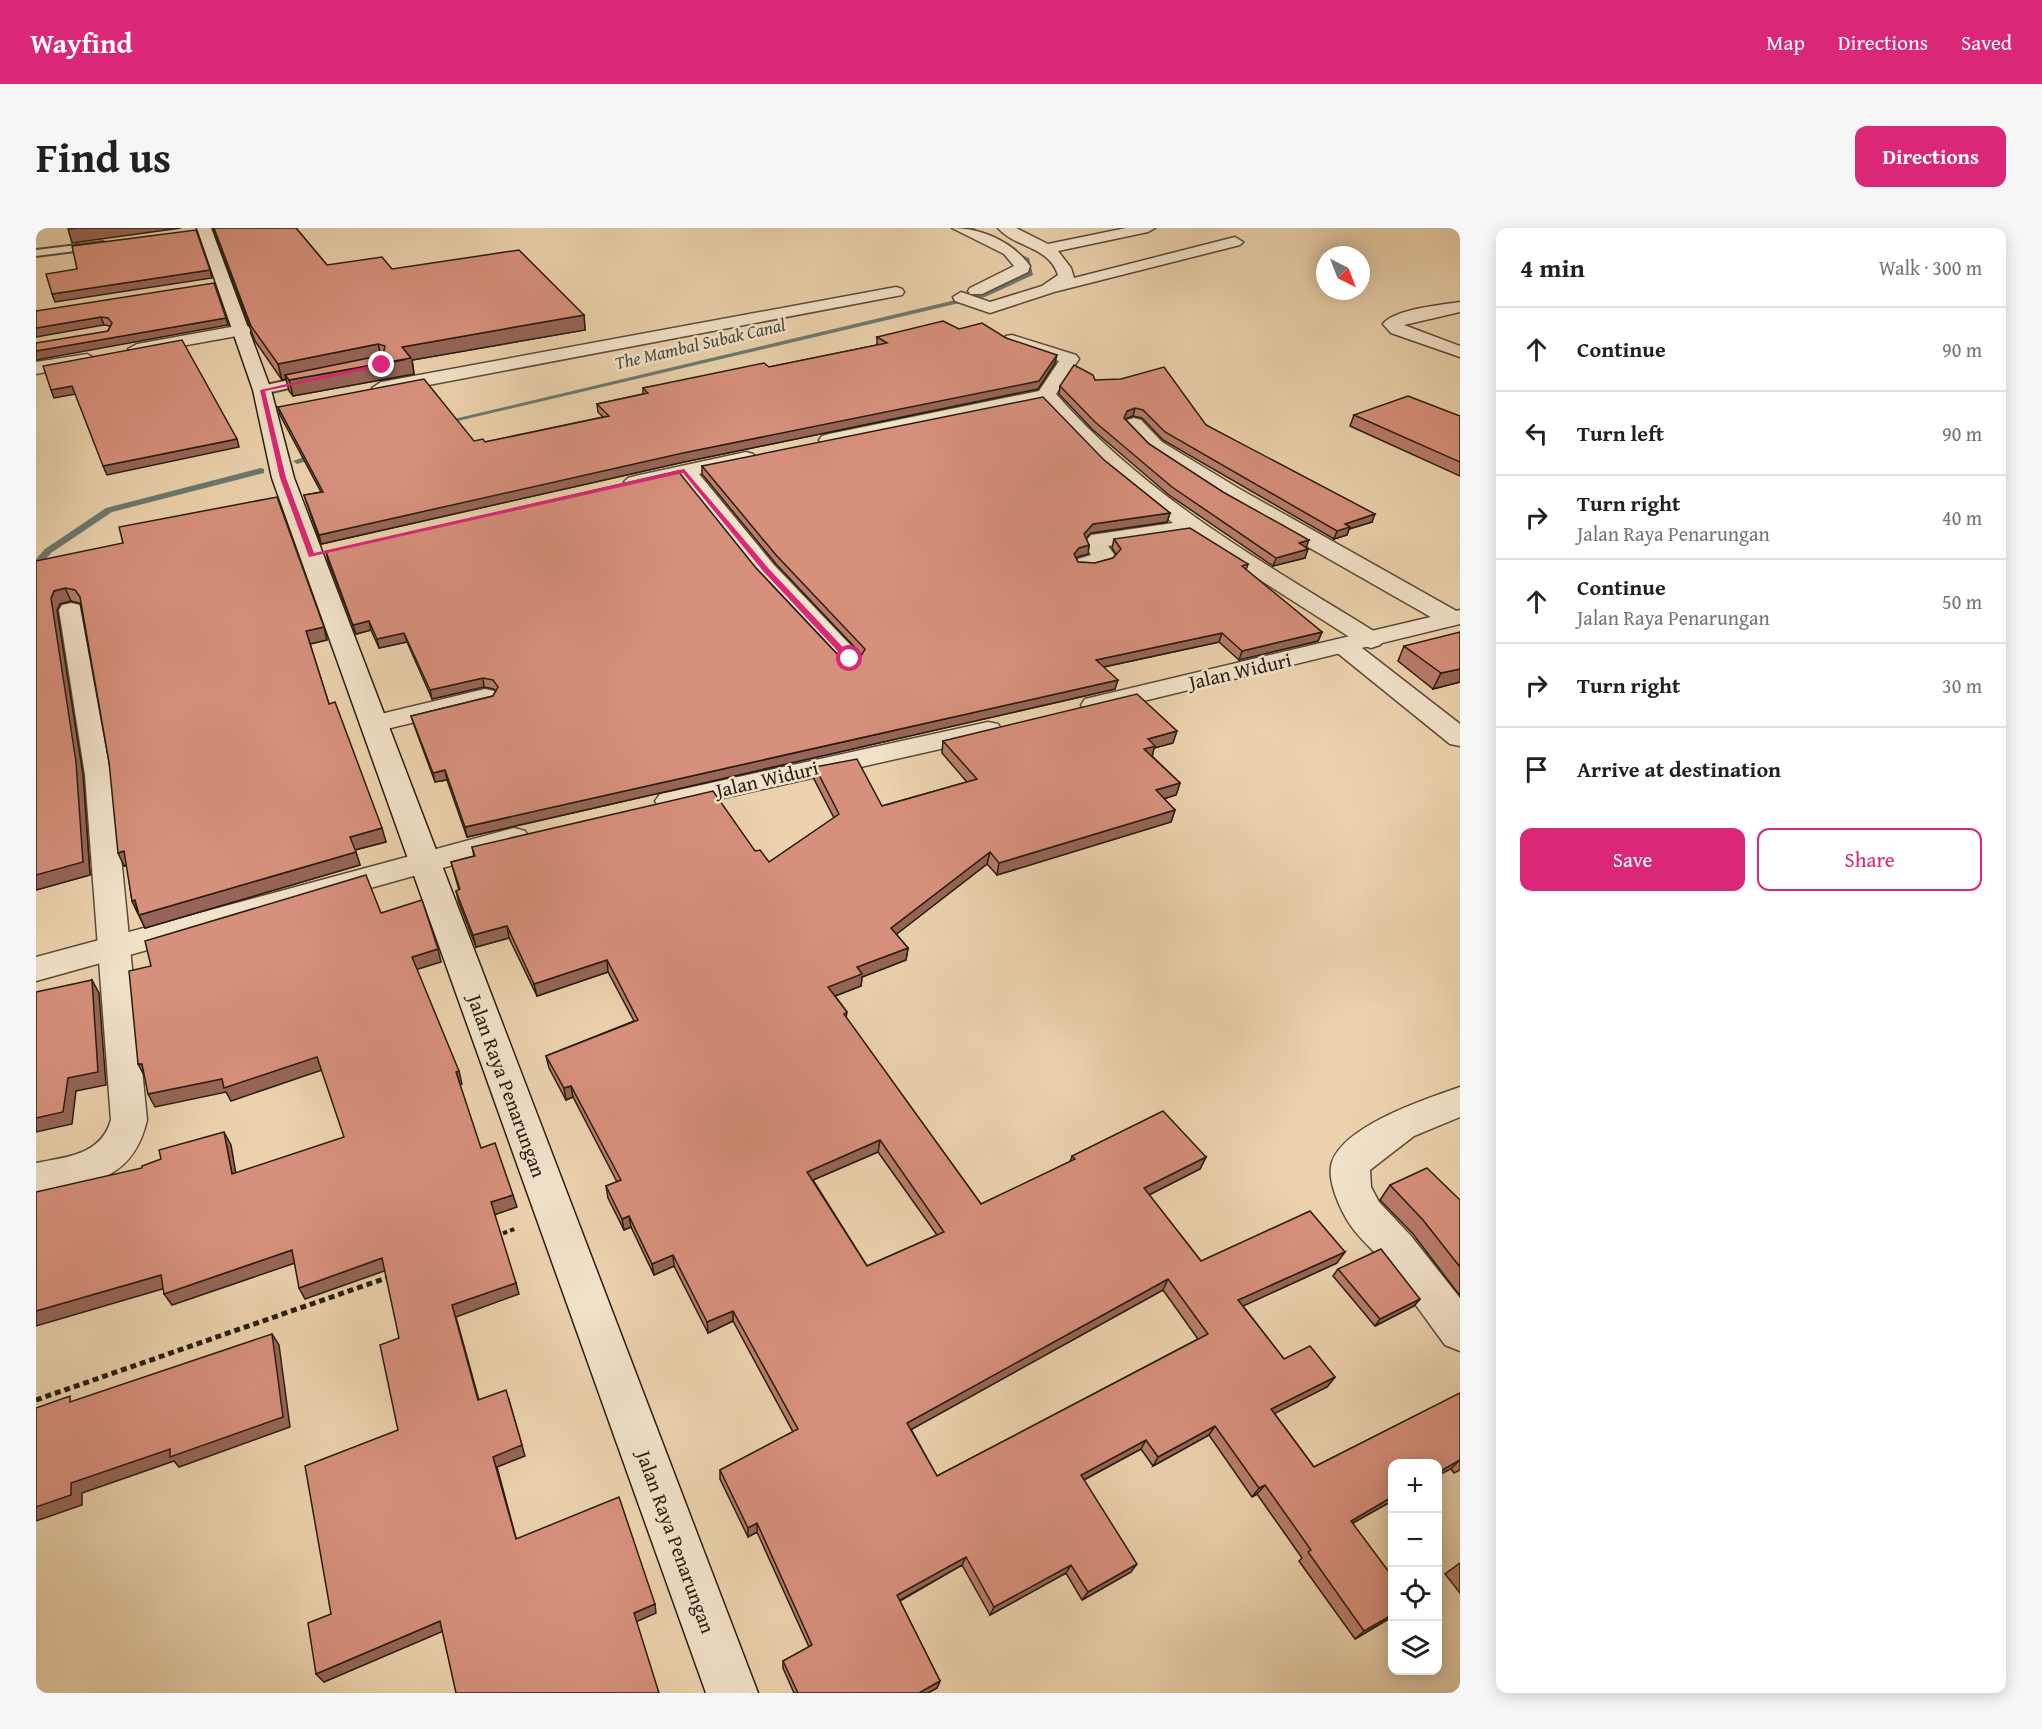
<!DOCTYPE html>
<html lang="en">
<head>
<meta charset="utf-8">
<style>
  body { margin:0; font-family:"Gentium Book Plus",serif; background:#f6f6f6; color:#202124 }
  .controls { position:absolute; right:18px; bottom:18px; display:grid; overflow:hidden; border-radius:12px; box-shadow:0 3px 15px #0003 }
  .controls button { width:54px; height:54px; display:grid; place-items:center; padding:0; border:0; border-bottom:2px solid #e0e0e0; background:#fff; color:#202124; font:30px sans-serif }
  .compass { position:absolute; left:1280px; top:18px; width:54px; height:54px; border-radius:50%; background:#fff; box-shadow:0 3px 15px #0003; rotate:138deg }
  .stop { position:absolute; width:18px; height:18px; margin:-14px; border:4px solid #db2777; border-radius:50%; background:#fff }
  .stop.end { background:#db2777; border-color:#fff; box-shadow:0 2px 6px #0008 }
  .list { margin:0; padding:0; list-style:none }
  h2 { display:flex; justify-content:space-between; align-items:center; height:78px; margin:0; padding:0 24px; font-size:26px }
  h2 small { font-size:20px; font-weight:400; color:#757577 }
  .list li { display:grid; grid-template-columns:39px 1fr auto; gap:18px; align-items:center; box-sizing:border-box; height:84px; padding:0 24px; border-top:2px solid #e0e0e0 }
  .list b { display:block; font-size:22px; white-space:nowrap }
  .list p { margin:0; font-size:20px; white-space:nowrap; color:#757577 }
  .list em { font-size:20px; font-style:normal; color:#757577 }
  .actions { display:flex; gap:12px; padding:18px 24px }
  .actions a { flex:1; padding:14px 0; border:2px solid #db2777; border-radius:12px; text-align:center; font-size:21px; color:#db2777 }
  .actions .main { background:#db2777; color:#fff }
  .icon { flex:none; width:33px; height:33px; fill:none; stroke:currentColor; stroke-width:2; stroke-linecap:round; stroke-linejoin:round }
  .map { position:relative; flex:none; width:1424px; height:1465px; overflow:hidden; border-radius:12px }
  header { display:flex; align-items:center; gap:36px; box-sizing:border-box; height:84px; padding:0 30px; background:#db2777; color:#fff }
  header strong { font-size:28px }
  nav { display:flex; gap:33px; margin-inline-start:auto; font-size:21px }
  .intro { display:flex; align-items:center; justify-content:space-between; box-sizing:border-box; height:144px; padding:0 36px }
  h1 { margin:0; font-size:42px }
  .button { padding:15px 27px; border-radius:12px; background:#db2777; color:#fff; font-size:21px; font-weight:700 }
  main { display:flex; gap:36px; padding:0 36px }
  aside { flex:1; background:#fff; border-radius:12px; box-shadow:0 3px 15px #0003 }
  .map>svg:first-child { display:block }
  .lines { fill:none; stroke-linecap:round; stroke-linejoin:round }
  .stream { fill:#6c796f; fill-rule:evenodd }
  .service-casing { stroke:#5a4a37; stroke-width:4 }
  .minor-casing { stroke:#5a4a37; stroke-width:3 }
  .tertiary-casing { stroke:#5a4a37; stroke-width:3 }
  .secondary-casing { stroke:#291c10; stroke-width:3 }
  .path-far1 { stroke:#291c10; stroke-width:4; stroke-dasharray:4.5 3; stroke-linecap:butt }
  .path { stroke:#291c10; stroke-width:5; stroke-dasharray:6 4; stroke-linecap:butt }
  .service { fill:#f2e2ca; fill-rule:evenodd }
  .minor { fill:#f2e2ca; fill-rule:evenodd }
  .tertiary { fill:#f2e2ca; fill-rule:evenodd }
  .secondary { fill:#f2e2ca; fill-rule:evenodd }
  .wall { fill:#b97c6b; stroke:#291c10; stroke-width:1.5; fill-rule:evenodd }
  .shaded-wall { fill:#966557; stroke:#291c10; stroke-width:1.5 }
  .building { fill:#d7907c; stroke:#291c10; stroke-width:1.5; fill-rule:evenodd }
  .route { fill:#db2777 }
  .labels { text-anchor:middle; stroke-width:5; stroke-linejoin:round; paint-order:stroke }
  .far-water-label { font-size:18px; font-style:italic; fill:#4a4a3f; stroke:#f2e2ca }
  .street-label { font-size:20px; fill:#291c10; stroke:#f2e2ca }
</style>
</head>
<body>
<header>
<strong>Wayfind</strong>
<nav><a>Map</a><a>Directions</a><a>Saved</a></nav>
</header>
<div class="intro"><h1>Find us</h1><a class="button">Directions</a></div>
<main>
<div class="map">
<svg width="1424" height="1465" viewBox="0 0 1424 1465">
  <rect width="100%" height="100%" fill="#ebd2ad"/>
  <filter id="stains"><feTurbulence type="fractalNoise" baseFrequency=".00333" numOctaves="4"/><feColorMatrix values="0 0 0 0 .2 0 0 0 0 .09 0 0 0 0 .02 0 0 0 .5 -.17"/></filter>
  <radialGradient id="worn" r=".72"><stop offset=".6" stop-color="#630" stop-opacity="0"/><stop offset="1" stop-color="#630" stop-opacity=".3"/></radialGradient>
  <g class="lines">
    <g class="stream">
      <path d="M931 0H938L956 12 951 13Z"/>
      <path d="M969 20 993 30 997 47 949 69 405 197 401 195 945 66 991 46 988 32 969 22Z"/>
      <path d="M285 223 289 226 288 228 261 236 257 233Z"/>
      <path d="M225 240 228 241V245L76 284 15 325 3 339 0 340V331L9 321 70 280Z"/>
    </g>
    <g class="service-casing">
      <g id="service">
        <path d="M67 14 72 17 71 19 0 28V22Z"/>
        <path d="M281 146 285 147V153L226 166 220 162 221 159Z"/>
      </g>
    </g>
    <g class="minor-casing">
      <g id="minor">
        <path d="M916 0C945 0 976 13 994 38L992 44 946 66H934L932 63 934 60 978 38 968 26Z"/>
        <path d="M962 0H980L1012 16 1090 0H1119L1112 4 1022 23 1035 40 1038 50 1199 9 1207 14 1204 17 1018 64 954 85 919 73 917 69 925 64 954 74 1006 58 1022 47C1013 18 979 20 962 0Z"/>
        <path d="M860 59 866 61 868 64 866 67 345 166 336 160 345 154Z"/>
        <path d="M1424 74V84L1368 97 1424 118V129L1355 105 1347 96C1358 81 1406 77 1424 74Z"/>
        <path d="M206 97 212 98 215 102 212 106 101 126 92 121 101 116Z"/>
        <path d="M976 107 1040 127 1043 131 1020 166C1112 271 1227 334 1344 407L1348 412 1344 417 1335 420 1326 417 1152 306 1072 318 1081 330C1074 340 1053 344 1042 341L1038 336 1042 331 1055 327 1048 315 1055 307 1137 295C1088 259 1045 220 1006 174L793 218 786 216 783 212 786 208 793 206 1003 163 1023 133 970 116 967 112 970 108Z"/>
        <path d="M51 126 60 131 57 135 0 146V134Z"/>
        <path d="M1098 190 1105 192 1126 214 1202 260 1424 385V396H1407L1186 270 1112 222 1088 196 1091 192Z"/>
        <path d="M710 224 717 226 720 230 717 234 663 246 738 337 823 426 827 431 823 436 814 439 805 436 722 347 644 251 599 260 592 258 588 254 592 250 599 248Z"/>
        <path d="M35 375 44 377 47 382 77 547 111 892C97 953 53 956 0 967V935C31 929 65 927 75 892L49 547 23 382 26 377Z"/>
        <path d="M1308 410 1317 413 1424 496V518L1414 516 1299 423 1295 418 1299 413Z"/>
        <path d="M449 461 458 463 462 469 458 475 338 504 328 502 324 496 328 490Z"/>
        <path d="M1424 859V889L1378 908 1334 942 1335 959 1343 974 1375 1008 1424 1070V1123L1409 1117C1388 1089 1368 1059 1346 1032 1336 1021 1324 1011 1315 998 1305 983 1290 952 1296 934 1309 897 1390 871 1424 859Z"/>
      </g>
    </g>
    <g class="tertiary-casing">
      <g id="tertiary">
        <path d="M1424 382V396L1058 485 1049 483 1045 477 1049 471Z"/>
        <path d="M952 494 962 496 966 502 962 508 634 582 624 580 619 573 624 566 634 564Z"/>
        <path d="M478 600 489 603 493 610 489 617 0 753V729Z"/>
      </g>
    </g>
    <g class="secondary-casing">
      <path id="secondary" d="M161 0H175L235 162 258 250 722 1465H670L236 250 217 162Z"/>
    </g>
    <path class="path-far1" d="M460 1008 481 1000"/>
    <path class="path" d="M0 1172 353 1049"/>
    <use href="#service" class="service"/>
    <use href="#minor" class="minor"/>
    <use href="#tertiary" class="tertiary"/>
    <use href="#secondary" class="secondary"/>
  </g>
  <g class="wall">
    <path d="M177 0H260L291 37 356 41 548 87 549 102 376 132 378 146 257 168 253 163 250 151 246 152 219 113Z"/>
    <path d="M0 83 190 90 192 97 72 103 74 98Z"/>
    <path d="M923 101 970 110 1019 135 1002 161 648 234 285 316 268 267 285 264 244 187 242 179 438 213 449 214 567 189 562 184 561 176 607 166V160L733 139 841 117V109Z"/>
    <path d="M1059 152 1170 197 1336 294 1313 301 1311 307 1298 311 1127 212 1106 190 1097 188 1089 191 1113 216 1270 320 1269 330 1237 338 1133 267 1057 202 1023 166 1024 158Z"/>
    <path d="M1318 187 1424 188V248L1314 198Z"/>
    <path d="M1068 232 1134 285 1131 294 1055 305 1050 310 1053 317 1052 326 1041 329 1040 330 1042 334 1059 335 1077 330 1080 326 1076 320 1078 311 1212 336 1210 342 1286 404 1282 413 1203 432 1183 414 1068 439 1079 461 431 609 411 552 399 554 378 497 375 488 457 468 460 463 458 461 448 459 396 471 371 414 343 420 335 402 320 406 292 333 290 324 720 340 804 429 815 432 825 428 826 427 740 336 666 246V238Z"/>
    <path d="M0 333 288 399 291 412 274 416 293 476 350 614 319 622 324 637 109 700 96 673 91 637 88 638 73 534 44 375 35 373 24 376 21 382 47 547 54 647 0 662Z"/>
    <path d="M1368 418 1424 454 1397 461 1362 433Z"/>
    <path d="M907 513 1137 515 1118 520 1116 528 1144 555 1140 567 1128 571 1139 582 1135 594 961 647 951 636 860 706 872 720 870 732 826 749 825 758 799 768 811 784 810 790 945 976 1034 934 1036 928 1170 929 1164 941 1113 967 1165 1033 1301 1035 1207 1078 1248 1131 1299 1149 1291 1159 1238 1185 1278 1239 1424 1165V1242L1418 1245 1415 1241 1356 1236V1273L1317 1295 1356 1389 1319 1411 1263 1333 1266 1330 1221 1266 1216 1269 1173 1207 1117 1238 1105 1221 1048 1252 1095 1344 1046 1372 1030 1345 954 1387 926 1337 864 1373 904 1453 901 1460 892 1465H758L747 1440V1433L773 1419 721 1304 712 1309 684 1251V1242L757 1204 697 1093 672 1105 638 1038 618 1047 595 999 588 1002 572 970 570 958 581 954 537 869 530 872 513 840 510 828 598 793 572 744 501 768 473 710 440 719 423 675 420 663 423 662 415 634 438 628 436 619 719 623 733 634 798 590 778 551 779 539 846 578 931 554 906 525ZM842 924 901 1007 831 1038 777 952ZM1127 1062 1162 1111 901 1248 875 1201Z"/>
    <path d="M1354 957 1424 972V1068L1377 1006 1344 972Z"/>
    <path d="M1302 1041 1384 1071 1378 1078 1339 1098 1297 1048Z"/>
    <path d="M1424 1335V1365L1409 1346Z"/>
  </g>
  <g class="shaded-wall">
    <path d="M42 0H145L36 15 32 1Z"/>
    <path d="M174 42 176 50 19 74 16 66Z"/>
    <path d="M548 87 549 102 376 132 378 146 257 168 253 152 368 132 366 119Z"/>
    <path d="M65 89 68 97 0 109V100Z"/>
    <path d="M190 90 192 97 0 132V123Z"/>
    <path d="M342 116 346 131 249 147 250 151 246 152 242 136Z"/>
    <path d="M1021 127 1019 135 1002 161 648 234 285 316 283 307Z"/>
    <path d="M36 158 40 166 18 170 15 162Z"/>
    <path d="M1099 180 1097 188 1089 191 1088 190 1091 183Z"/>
    <path d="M201 211 203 219 71 247 67 238Z"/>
    <path d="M1134 285 1131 294 1055 305 1046 315 1048 306 1057 296Z"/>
    <path d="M1339 286 1336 294 1313 301 1311 307 1298 311 1301 303 1309 296Z"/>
    <path d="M1273 312 1270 320 1263 315Z"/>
    <path d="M1053 317 1052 326 1041 329 1036 335 1038 326 1043 320Z"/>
    <path d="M1272 321 1269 330 1237 338 1240 330Z"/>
    <path d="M29 360 35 373 24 376 21 382 47 547 54 647 0 662V647L15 370 18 363Z"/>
    <path d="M333 393 335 402 320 406 317 397Z"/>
    <path d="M288 399 291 412 274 416 270 403Z"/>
    <path d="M1286 404 1282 413 1203 432 1206 423Z"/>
    <path d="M368 405 371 414 343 420 341 411Z"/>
    <path d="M1186 405 1183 414 1058 441 1060 432Z"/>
    <path d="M1424 441V454L1397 461 1405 445Z"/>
    <path d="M447 450 448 459 396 471 394 462Z"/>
    <path d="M1082 452 1079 461 431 609 429 599Z"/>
    <path d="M1141 503 1137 515 1118 520 1116 530 1105 533 1112 511Z"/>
    <path d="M409 542 411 552 399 554 397 545Z"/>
    <path d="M1144 555 1140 567 1116 574 1120 562Z"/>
    <path d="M1139 582 1135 594 961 647 963 635Z"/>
    <path d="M346 600 350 614 318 622 314 609Z"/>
    <path d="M88 623 95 636 88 638 82 625Z"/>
    <path d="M320 624 324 637 109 700 103 687Z"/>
    <path d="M954 624 951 636 853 712 855 700Z"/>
    <path d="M99 672 102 686 96 673Z"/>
    <path d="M471 698 473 710 440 719 437 707Z"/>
    <path d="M872 720 870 732 826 749 825 758 791 771 792 759 821 739Z"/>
    <path d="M402 721 405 734 379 742 376 729Z"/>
    <path d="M571 732 572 744 501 768 498 756Z"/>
    <path d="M56 752 63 765 70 857 40 863 36 896 0 904V890L32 850Z"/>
    <path d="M281 829 286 842 195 873 190 864 119 879 112 866Z"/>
    <path d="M102 836H106L109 849Z"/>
    <path d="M423 843 426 856 424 857 420 844Z"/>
    <path d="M535 858 537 869 530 872 528 860Z"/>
    <path d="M188 904 195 917 202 958 196 946Z"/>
    <path d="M844 912 842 924 770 955 771 944Z"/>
    <path d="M1170 929 1164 941 1103 972 1108 960Z"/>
    <path d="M477 967 481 979 458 987 455 974Z"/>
    <path d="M593 988 595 999 588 1002 586 991Z"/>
    <path d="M256 1022 262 1034 136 1077 128 1066Z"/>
    <path d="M1309 1024 1301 1035 1196 1083 1202 1072Z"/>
    <path d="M637 1027 638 1038 618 1047 616 1036Z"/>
    <path d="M346 1030 351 1042 269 1071 263 1060Z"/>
    <path d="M125 1047 133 1059 0 1098V1083Z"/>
    <path d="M1132 1051 1127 1062 869 1205 871 1195Z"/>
    <path d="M480 1055 483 1066 420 1089 446 1183 442 1172 416 1077Z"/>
    <path d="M1384 1071 1378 1078 1339 1098 1344 1091Z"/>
    <path d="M697 1083V1093L672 1105 671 1094Z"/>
    <path d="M236 1106 243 1117 254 1199 143 1239 138 1233 46 1265V1277L0 1293V1279L35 1255Z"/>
    <path d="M1299 1149 1291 1159 1228 1191 1235 1181Z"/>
    <path d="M473 1172 489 1228 461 1239 483 1321 480 1311 457 1229Z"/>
    <path d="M1179 1198 1173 1207 1117 1238 1122 1229Z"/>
    <path d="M1110 1212 1105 1221 1040 1256 1045 1247Z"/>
    <path d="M1424 1232 1415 1241 1401 1248V1245Z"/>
    <path d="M1229 1257 1221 1266 1216 1269 1223 1260Z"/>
    <path d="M1356 1269V1273L1306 1301 1315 1293Z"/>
    <path d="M721 1295V1304L712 1309V1300Z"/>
    <path d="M930 1329 926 1337 859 1375 861 1367Z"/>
    <path d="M1101 1336 1095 1344 1046 1372 1052 1364Z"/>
    <path d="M1035 1337 1030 1345 954 1387 958 1379Z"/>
    <path d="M619 1376 620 1385 600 1394 598 1385Z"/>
    <path d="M1356 1387V1389L1319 1411 1328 1403Z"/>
    <path d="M404 1393 410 1402 288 1454 280 1446Z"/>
    <path d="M904 1453 901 1460 892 1465H883Z"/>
  </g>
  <g class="building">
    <path d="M178 0H260L291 37 346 29 356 41 483 22 548 87 366 119 375 130 253 152 249 147 347 127 349 118 342 116 242 136 215 98Z"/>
    <path d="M160 2 174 42 16 66 10 46 41 41 36 18Z"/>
    <path d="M178 55 190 90 0 123V115L72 103 76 95 72 90 65 89 0 100V83Z"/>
    <path d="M907 93 923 101 946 95 970 110 1021 127 1003 153 647 225 283 307 268 267 287 264 242 179 388 151 438 213 447 211 449 214 573 188 561 176 612 165 607 160 728 135 733 139 851 115 841 109Z"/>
    <path d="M146 112 201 211 67 238 36 158 15 162 7 138Z"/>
    <path d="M1038 137 1057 147 1059 152 1085 151 1128 139 1170 197 1339 286 1309 296 1314 299 1301 303 1129 204 1107 182 1099 180 1091 183 1088 190 1113 216 1187 264 1273 312 1263 315 1272 321 1240 330 1136 259 1059 194 1024 158Z"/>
    <path d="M1372 168 1424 188V234L1318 187Z"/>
    <path d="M1007 169 1068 232 1134 285 1057 296 1048 306 1053 317 1043 320 1038 326 1042 334 1059 335 1077 330 1085 321 1078 311 1154 300 1212 336 1206 338 1286 404 1206 423 1186 405 1060 432 1082 452 429 599 409 542 397 545 375 488 457 468 462 459 457 452 447 450 394 462 368 405 341 411 333 393 317 397 290 324 642 243 720 340 804 429 815 432 825 428 829 421 740 327 666 238Z"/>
    <path d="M241 269 288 399 270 403 293 476 299 474 346 600 314 609 320 624 103 687 99 672 96 673 88 623 82 625 73 534 44 369 39 362 29 360 18 363 15 370 40 534 47 634 0 647V333L87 315 83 299Z"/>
    <path d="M1424 404V441L1405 445 1368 418Z"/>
    <path d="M1101 466 1141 503 1112 511 1119 518 1108 521 1144 555 1120 562 1139 582 963 635 954 624 855 700 872 720 821 739 826 746 792 759 811 784 808 786 945 976 1039 931 1036 928 1127 883 1170 929 1108 960 1165 1033 1274 983 1309 1024 1202 1072 1248 1131 1274 1118 1299 1149 1235 1181 1278 1239 1424 1165V1232L1401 1245V1236H1356V1269L1315 1293 1356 1348V1387L1328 1403 1272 1324 1275 1322 1229 1257 1223 1260 1179 1198 1122 1229 1110 1212 1045 1247 1101 1336 1052 1364 1035 1337 958 1379 930 1329 861 1367 904 1453 883 1465H762L747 1433 776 1417 721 1295 712 1300 684 1242 762 1201 697 1083 671 1094 637 1027 616 1036 593 988 586 991 570 958 585 952 535 858 528 860 510 828 602 792 571 732 498 756 471 698 437 707 420 663 424 661 415 634 439 628 436 619 677 563 719 623 724 622 733 634 803 586 779 539 821 531 846 578 941 551 907 513ZM844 912 908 1004 831 1038 771 944ZM1132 1051 1172 1106 901 1248 871 1195Z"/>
    <path d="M330 647 345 685 386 672 402 721 376 729 423 843 420 844 445 920 459 915 477 967 455 974 480 1055 416 1077 442 1172 470 1162 486 1217 457 1229 480 1311 583 1269 619 1376 598 1385 623 1465H420L404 1393 280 1446 272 1395 295 1386 269 1238 362 1202 344 1117 363 1110 346 1030 263 1060 256 1022 128 1066 125 1047 0 1083V964L106 940V938L125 931 123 922 188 904 196 946 308 909 281 829 188 860 186 851 112 866 106 836H102L93 743 115 738 109 713Z"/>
    <path d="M56 752 62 844 32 850 27 884 0 890V764Z"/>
    <path d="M1391 940 1424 972V1039L1387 992 1354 957Z"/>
    <path d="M1345 1021 1384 1071 1344 1091 1302 1041Z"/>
    <path d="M236 1106 247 1189 134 1229V1221L35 1255V1267L0 1279V1180L34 1168V1174Z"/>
  </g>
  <path class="route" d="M346 135 348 138 229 163 250 250 278 325 648 241 733 341 818 431 811 433 728 344 647 245 273 329 244 250 224 162Z"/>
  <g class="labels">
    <g class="far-water-label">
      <text transform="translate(664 116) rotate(-13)" y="6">The Mambal Subak Canal</text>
    </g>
    <g class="street-label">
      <text transform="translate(1204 443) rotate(-13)" y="7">Jalan Widuri</text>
      <text transform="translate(731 551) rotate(-13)" y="7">Jalan Widuri</text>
      <text transform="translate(471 858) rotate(70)" y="7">Jalan Raya Penarungan</text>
      <text transform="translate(640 1314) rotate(70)" y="7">Jalan Raya Penarungan</text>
    </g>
  </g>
  <rect width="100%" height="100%" filter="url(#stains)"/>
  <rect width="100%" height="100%" fill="url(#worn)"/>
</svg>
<div class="controls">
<button>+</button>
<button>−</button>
<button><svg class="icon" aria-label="locate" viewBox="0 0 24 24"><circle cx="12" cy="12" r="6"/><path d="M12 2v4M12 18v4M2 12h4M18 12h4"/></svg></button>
<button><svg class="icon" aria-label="layers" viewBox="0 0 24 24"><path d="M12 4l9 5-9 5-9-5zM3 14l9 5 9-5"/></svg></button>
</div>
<svg class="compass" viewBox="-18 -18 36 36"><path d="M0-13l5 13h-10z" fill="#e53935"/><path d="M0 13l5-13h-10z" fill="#757577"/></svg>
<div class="stop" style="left:814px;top:431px"></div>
<div class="stop end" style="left:346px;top:137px"></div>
</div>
<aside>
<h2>4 min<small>Walk · 300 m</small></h2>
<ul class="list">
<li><svg class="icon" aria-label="ahead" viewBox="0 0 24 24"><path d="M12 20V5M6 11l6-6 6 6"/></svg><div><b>Continue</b></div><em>90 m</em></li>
<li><svg class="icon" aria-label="left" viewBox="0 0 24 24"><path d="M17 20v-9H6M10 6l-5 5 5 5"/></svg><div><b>Turn left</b></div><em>90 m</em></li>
<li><svg class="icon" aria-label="right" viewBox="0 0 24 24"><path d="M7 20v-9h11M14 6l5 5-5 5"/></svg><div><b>Turn right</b><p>Jalan Raya Penarungan</p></div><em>40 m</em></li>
<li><svg class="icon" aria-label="ahead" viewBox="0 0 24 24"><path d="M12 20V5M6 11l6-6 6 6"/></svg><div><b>Continue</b><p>Jalan Raya Penarungan</p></div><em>50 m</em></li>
<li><svg class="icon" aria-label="right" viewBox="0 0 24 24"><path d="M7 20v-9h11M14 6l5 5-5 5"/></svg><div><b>Turn right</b></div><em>30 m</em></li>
<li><svg class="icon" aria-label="arrive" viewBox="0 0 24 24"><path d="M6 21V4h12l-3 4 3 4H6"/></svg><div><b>Arrive at destination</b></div></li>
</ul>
<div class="actions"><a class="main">Save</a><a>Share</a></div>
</aside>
</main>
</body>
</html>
